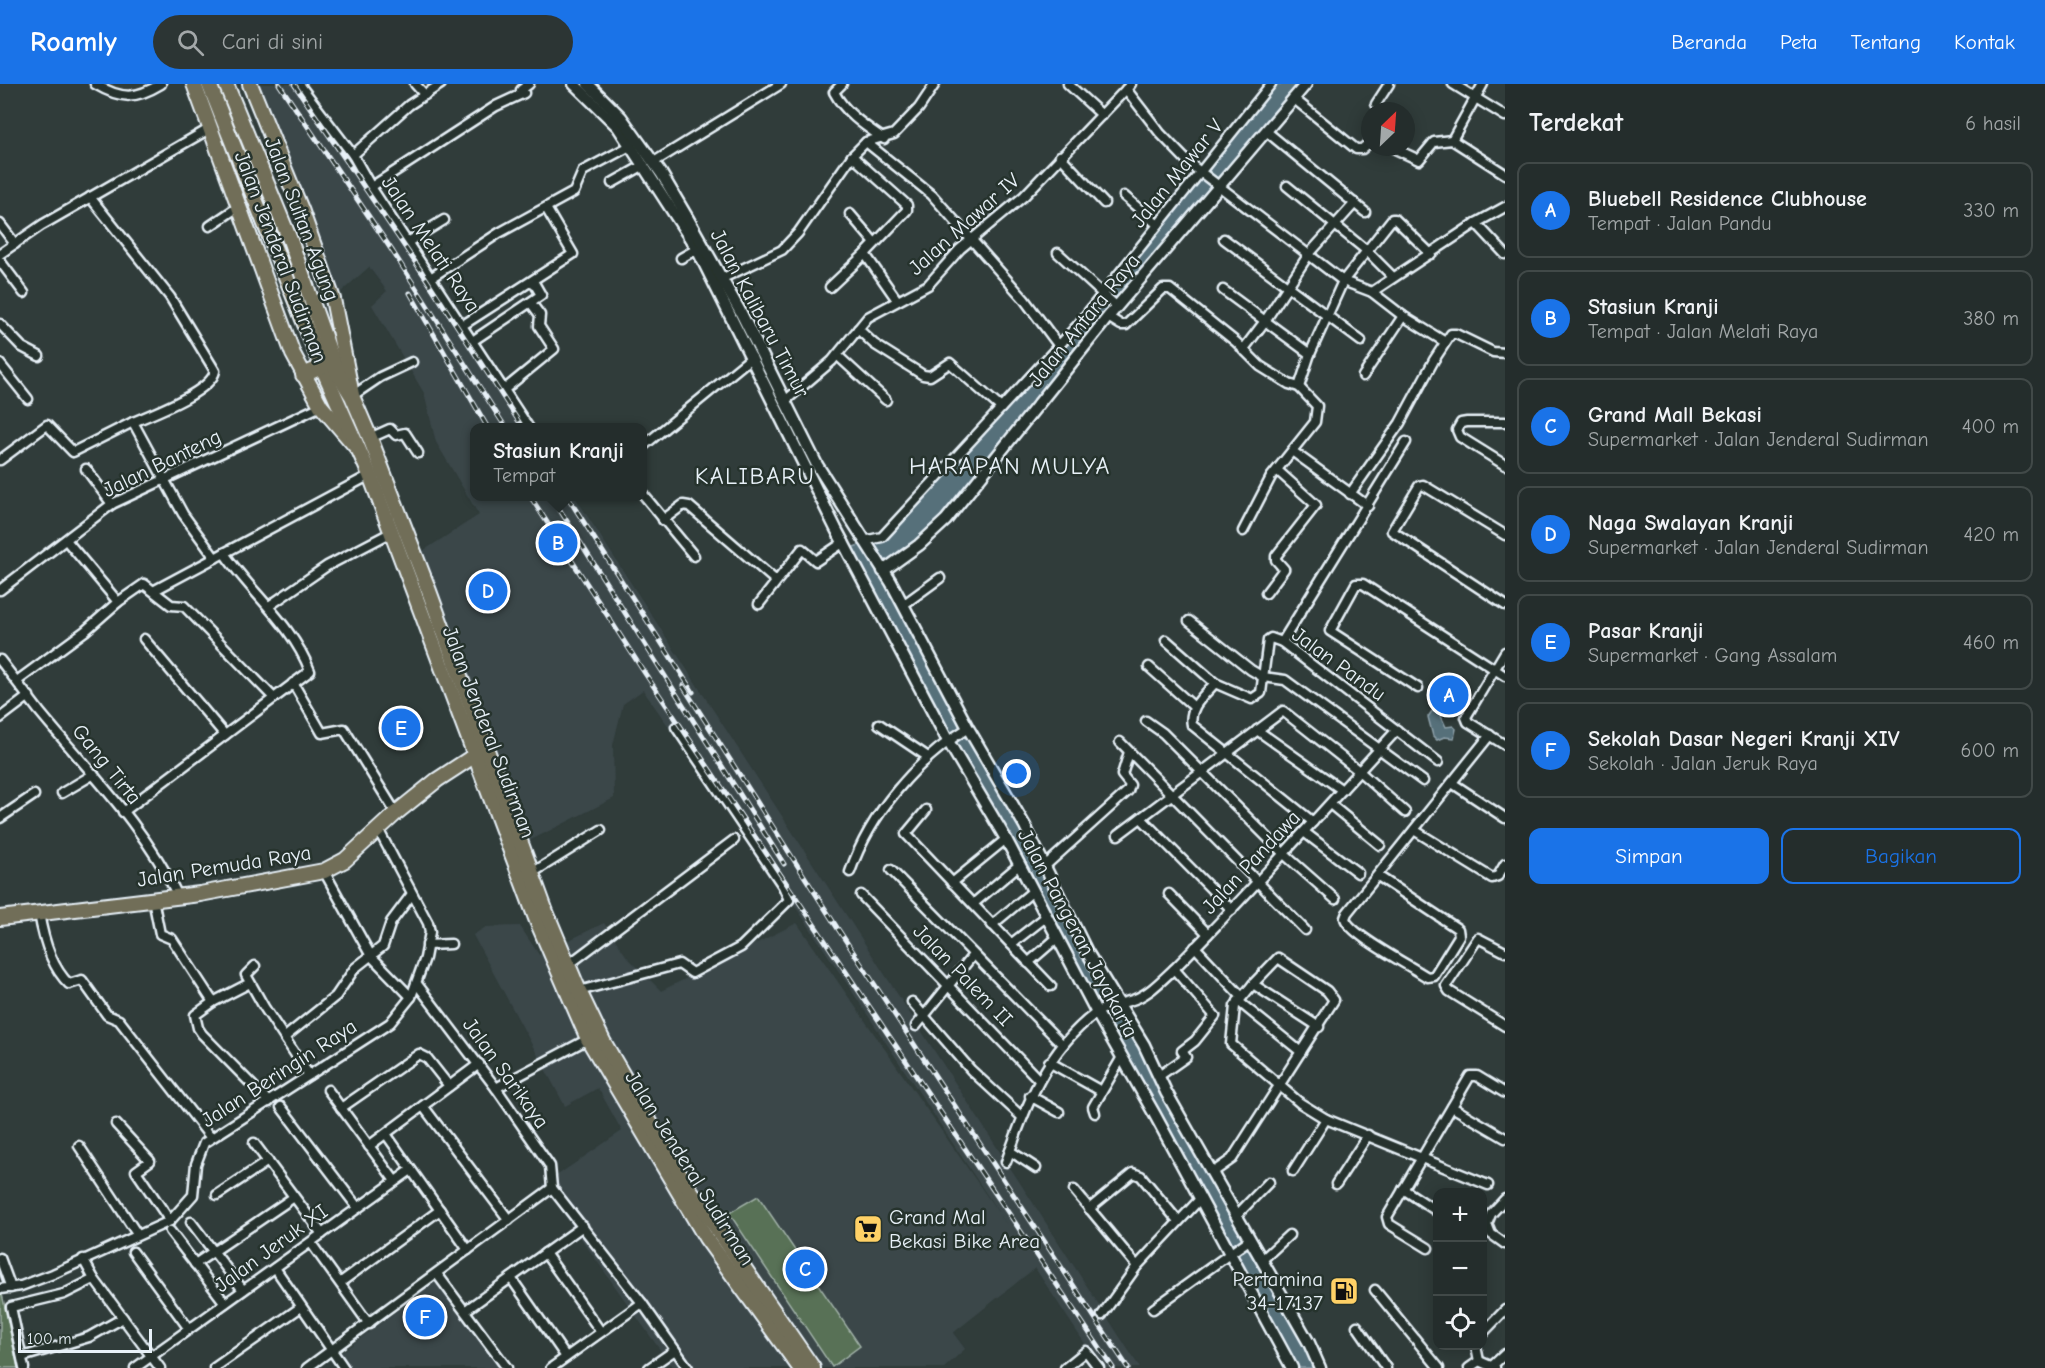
<!DOCTYPE html>
<html lang="id">
<head>
<meta charset="utf-8">
<style>
  body { margin:0; font-family:"Comic Neue",sans-serif; background:#2c3534; color:#f1f3f6 }
  .controls { position:absolute; right:18px; bottom:18px; display:grid; overflow:hidden; border-radius:12px; box-shadow:0 3px 15px #0003 }
  .controls button { width:54px; height:54px; display:grid; place-items:center; padding:0; border:0; border-bottom:2px solid #414948; background:#242d2c; color:#f1f3f6; font:30px sans-serif }
  .compass { position:absolute; left:1361px; top:18px; width:54px; height:54px; border-radius:50%; background:#242d2c; box-shadow:0 3px 15px #0003; rotate:25deg }
  .scale { position:absolute; left:18px; bottom:15px; width:134px; box-sizing:border-box; padding-left:6px; border:3px solid #e8f1f8; border-top:0; font-size:16px; line-height:21px; white-space:nowrap; color:#e8f1f8; -webkit-text-stroke:4px #26332d; paint-order:stroke }
  .you { position:absolute; left:1017px; top:690px; width:21px; height:21px; margin:-15px; border:4px solid #fff; border-radius:50%; background:#1a73e8; box-shadow:0 0 0 9px #1a73e833 }
  .badge { display:grid; place-items:center; width:39px; height:39px; border-radius:50%; background:#1a73e8; color:#fff; font-size:20px; font-weight:700 }
  .pin { position:absolute; translate:-50% -50%; border:3px solid #fff; box-shadow:0 2px 6px #0006 }
  .popup { position:absolute; left:470px; top:339px; width:177px; height:78px; box-sizing:border-box; display:grid; place-content:center; border-radius:12px; background:#242d2c; filter:drop-shadow(0 2px 4px #0005); font-size:20px; white-space:nowrap; color:#a3a8a9 }
  .popup b { font-size:22px; color:#f1f3f6 }
  .popup::after { content:''; position:absolute; left:50%; top:100%; margin-left:-12px; border:12px solid transparent; border-top-color:#242d2c }
  .list { margin:0; padding:0; list-style:none }
  h2 { display:flex; justify-content:space-between; align-items:center; height:78px; margin:0; padding:0 24px; font-size:26px }
  h2 small { font-size:20px; font-weight:400; color:#a3a8a9 }
  .list li { display:grid; grid-template-columns:39px 1fr auto; gap:18px; align-items:center; box-sizing:border-box; height:96px; margin:0 12px 12px; padding:0 12px; border:2px solid #414948; border-radius:12px }
  .list b { display:block; font-size:22px; white-space:nowrap }
  .list p { margin:0; font-size:20px; white-space:nowrap; color:#a3a8a9 }
  .list em { font-size:20px; font-style:normal; color:#a3a8a9 }
  .actions { display:flex; gap:12px; padding:18px 24px }
  .actions a { flex:1; padding:14px 0; border:2px solid #1a73e8; border-radius:12px; text-align:center; font-size:21px; color:#1a73e8 }
  .actions .main { background:#1a73e8; color:#fff }
  .icon { flex:none; width:33px; height:33px; fill:none; stroke:currentColor; stroke-width:2; stroke-linecap:round; stroke-linejoin:round }
  .map { position:relative; flex:none; width:1505px; height:1284px; overflow:hidden }
  header { display:flex; align-items:center; gap:36px; box-sizing:border-box; height:84px; padding:0 30px; background:#1a73e8; color:#fff }
  header strong { font-size:28px }
  nav { display:flex; gap:33px; margin-inline-start:auto; font-size:21px }
  .search { width:420px; height:54px; background:#2c3534; display:flex; align-items:center; gap:15px; box-sizing:border-box; padding:0 21px; border-radius:33px; color:#a3a8a9; font-size:22px }
  main { display:flex }
  aside { flex:1; background:#242d2c }
  .map>svg:first-child { display:block }
  .built { fill:#3b474a }
  .green { fill:#587156; stroke:#a0b1a7; stroke-width:1.5 }
  .water { fill:#566f7a; stroke:#90a3ac; stroke-width:1.5 }
  .lines { fill:none; stroke-linecap:round; stroke-linejoin:round }
  .minor-casing { stroke:#e8f1f8; stroke-width:13 }
  .tertiary-casing { stroke:#e8f1f8; stroke-width:15 }
  .primary-casing { stroke:#e8f1f8; stroke-width:18 }
  .trunk-casing { stroke:#e8f1f8; stroke-width:18 }
  .minor { stroke:#26332d; stroke-width:8 }
  .tertiary { stroke:#26332d; stroke-width:10 }
  .primary { stroke:#716e59; stroke-width:14 }
  .trunk { stroke:#716e59; stroke-width:14 }
  .rail-casing { stroke:#e8f1f8; stroke-width:5 }
  .rail { stroke:#26332d; stroke-width:3; stroke-dasharray:9; stroke-linecap:butt }
  .labels { text-anchor:middle; stroke-width:5; stroke-linejoin:round; paint-order:stroke }
  .street-label { font-size:21px; fill:#e8f1f8; stroke:#26332d }
  .poi-label { font-size:21px; fill:#e8f1f8; stroke:#26332d; text-anchor:start }
  .quarter-label { font-size:24px; letter-spacing:1.5px; fill:#e8f1f8; stroke:#26332d }
</style>
</head>
<body>
<header>
<strong>Roamly</strong>
<div class="search"><svg class="icon" aria-label="search" viewBox="0 0 24 24"><circle cx="10" cy="10" r="6"/><path d="M15 15l6 6"/></svg>Cari di sini</div>
<nav><a>Beranda</a><a>Peta</a><a>Tentang</a><a>Kontak</a></nav>
</header>
<main>
<div class="map">
<svg width="1505" height="1284" viewBox="0 0 1505 1284">
  <rect width="100%" height="100%" fill="#303c3a"/>
  <filter id="ink" filterUnits="userSpaceOnUse"><feTurbulence type="fractalNoise" baseFrequency=".0167" numOctaves="2"/><feDisplacementMap in="SourceGraphic" scale="12" xChannelSelector="R" yChannelSelector="G"/><feConvolveMatrix kernelMatrix="1 2 1 2 8 2 1 2 1" color-interpolation-filters="sRGB"/></filter>
  <g filter="url(#ink)">
    <g class="built">
      <path d="M243 0H298L530 343 474 344V412L575 413 1140 1284H1101L1035 1184 953 1249 965 1265 944 1284H673L543 1101 622 1047 598 1004 565 1022 473 851 486 843 520 842 539 871 604 839 627 873 661 907 797 839 1007 1141 804 835 643 606 623 620 613 661 614 714 517 763 415 472 479 431 436 358 424 309 372 221 387 207 369 183 333 215 317 168Z"/>
      <path d="M435 1198 500 1284H352L341 1269Z"/>
    </g>
    <g class="green">
      <path d="M758 1112 860 1262 832 1283 729 1129Z"/>
      <path d="M0 1210H2L18 1284H0Z"/>
    </g>
    <g class="water">
      <path d="M1271 0H1306L946 436 884 487 1320 1284H1292L848 465 882 453 1059 262Z"/>
      <path d="M1432 627 1440 630 1446 643 1453 642 1456 645 1454 654 1444 653 1437 656 1433 652 1428 633Z"/>
    </g>
    <g class="lines">
      <g class="minor-casing">
        <g id="minor">
          <path d="M95 0C122 16 136 15 161 0"/>
          <path d="M299 0 353 71 371 103 529 344"/>
          <path d="M415 0 425 11"/>
          <path d="M842 0 834 8C845 29 865 42 884 55"/>
          <path d="M1068 0 1102 31"/>
          <path d="M1453 0 1505 32"/>
          <path d="M1126 5 1160 49 1190 80 1343 197 1372 208 1403 232 1445 258"/>
          <path d="M1293 14 1356 65H1362L1370 58"/>
          <path d="M1376 20 1389 0"/>
          <path d="M1266 47 1365 128"/>
          <path d="M1452 56 1483 0"/>
          <path d="M866 58 932 111 1024 215 1059 262"/>
          <path d="M1391 63 1419 76 1434 58 1452 56 1505 90"/>
          <path d="M353 71 409 21 441 0"/>
          <path d="M852 72 907 121V126L865 170 897 216"/>
          <path d="M1060 72 1104 119"/>
          <path d="M654 78 781 0"/>
          <path d="M612 99 644 81"/>
          <path d="M1287 102 1367 167 1393 193"/>
          <path d="M371 103 496 22 524 9 521 6 529 0"/>
          <path d="M1124 112 1158 141"/>
          <path d="M90 113 170 213 215 287C211 308 152 330 133 338L183 430 215 474"/>
          <path d="M850 130 874 158"/>
          <path d="M1476 139 1505 170"/>
          <path d="M0 140 15 160"/>
          <path d="M210 142 238 123"/>
          <path d="M1224 155 1361 257"/>
          <path d="M408 158 444 136"/>
          <path d="M1058 169 1117 223"/>
          <path d="M0 170 42 141 209 45"/>
          <path d="M681 174 697 165"/>
          <path d="M0 177 24 209"/>
          <path d="M432 193 499 149 574 108 583 87 630 62"/>
          <path d="M721 195 782 166 798 149 852 72 866 58 894 50 919 24 935 0"/>
          <path d="M830 203 865 170"/>
          <path d="M1223 206 1310 270"/>
          <path d="M1372 208 1476 139 1505 123"/>
          <path d="M1108 233 1121 241H1126L1163 205H1170L1236 258 1260 282 1289 300 1299 303 1317 322 1315 338 1271 393 1243 447"/>
          <path d="M0 240 22 263 39 272"/>
          <path d="M463 241 573 170 546 124"/>
          <path d="M858 245 874 260 923 291 930 292 950 279 1001 324"/>
          <path d="M474 256 541 211 533 197"/>
          <path d="M1243 266 1265 237 1309 170 1355 119"/>
          <path d="M837 271 886 316"/>
          <path d="M0 280 28 315"/>
          <path d="M1363 292 1403 232"/>
          <path d="M1299 303 1310 270 1343 197 1392 135H1395L1431 170"/>
          <path d="M505 305 554 265 539 242 540 231 531 219"/>
          <path d="M352 312 380 293 412 278"/>
          <path d="M785 317 832 277 868 233 928 201 960 165 1024 112 1131 0"/>
          <path d="M1505 338H1467L1461 339 1457 346 1460 353 1505 381"/>
          <path d="M370 354 390 345 396 351 405 349 418 369"/>
          <path d="M642 363 752 273"/>
          <path d="M1292 367 1368 422"/>
          <path d="M0 376 47 341 73 368 133 338"/>
          <path d="M86 385 112 420"/>
          <path d="M642 409 694 472"/>
          <path d="M1350 410 1400 339 1434 276 1451 250H1456L1493 268 1505 269"/>
          <path d="M663 436 683 421 689 422 776 497"/>
          <path d="M1505 451 1423 401 1419 402 1392 447 1505 521"/>
          <path d="M66 456 118 518 144 500 171 521 184 522 274 614"/>
          <path d="M864 457 882 453 1077 242 1271 0"/>
          <path d="M0 506 112 420 321 322"/>
          <path d="M155 506 370 391"/>
          <path d="M1266 509 1284 485 1276 476V472L1316 421 1277 386"/>
          <path d="M759 520 802 465 816 477 844 458"/>
          <path d="M903 521 940 494"/>
          <path d="M269 522 327 482 392 448"/>
          <path d="M1189 537 1251 586 1263 593 1285 596 1423 697"/>
          <path d="M144 555 225 651"/>
          <path d="M1166 556 1215 599 1252 615 1261 609 1268 556 1271 554 1282 558 1438 678"/>
          <path d="M1282 558 1406 358"/>
          <path d="M1505 568 1466 633 1468 638 1505 661"/>
          <path d="M0 576C13 593 26 610 39 627 89 688 143 740 178 812"/>
          <path d="M1149 583 1194 623"/>
          <path d="M17 597 85 547 118 518"/>
          <path d="M293 599 322 649 344 645 396 729"/>
          <path d="M1215 599C1205 611 1188 623 1192 641L1313 738"/>
          <path d="M1418 604 1330 547 1356 500H1363L1505 592"/>
          <path d="M0 634 29 612"/>
          <path d="M1146 637 1163 649 1284 770 1335 815"/>
          <path d="M879 640 928 673"/>
          <path d="M1257 646 1342 706"/>
          <path d="M1120 658 1305 846"/>
          <path d="M1452 699 1505 734"/>
          <path d="M62 709 94 690"/>
          <path d="M1330 720 1380 761"/>
          <path d="M926 726 906 750 1051 902"/>
          <path d="M123 728 310 587C292 540 252 510 224 469"/>
          <path d="M0 734 34 711"/>
          <path d="M1141 734 1232 826"/>
          <path d="M1414 746 1492 794 1498 792 1505 780"/>
          <path d="M1304 748 1358 789"/>
          <path d="M1118 751 1283 627 1359 687 1405 728"/>
          <path d="M1045 782 1128 707 1130 701 1122 691 1129 668"/>
          <path d="M891 786 1063 961"/>
          <path d="M324 787 371 872 411 913"/>
          <path d="M850 788C870 730 916 676 968 644"/>
          <path d="M532 789 601 746"/>
          <path d="M1378 792 1458 845 1459 852 1434 892 1427 893C1411 882 1348 850 1345 834L1347 829 1490 651"/>
          <path d="M952 799 1006 755"/>
          <path d="M1169 810 1208 850"/>
          <path d="M861 811 1039 996"/>
          <path d="M153 815 160 850 172 855 213 918"/>
          <path d="M973 820 1019 781"/>
          <path d="M39 829C43 853 51 883 69 900L82 896 107 931 119 936 211 1054"/>
          <path d="M992 841 1033 807"/>
          <path d="M1011 860 1047 832"/>
          <path d="M427 861 451 860"/>
          <path d="M1195 863 1241 912"/>
          <path d="M1505 868 1478 854 1446 902 1449 907 1505 942"/>
          <path d="M1028 879 1058 853"/>
          <path d="M568 881 734 756"/>
          <path d="M255 882 246 891 264 923 309 991"/>
          <path d="M250 899 213 918 195 931 198 944 202 950 269 1018"/>
          <path d="M417 900 496 1004 550 1082 552 1104"/>
          <path d="M579 907 679 880 692 889 741 863 789 816 783 802 676 643"/>
          <path d="M1238 917 1301 968"/>
          <path d="M912 918 971 986 1022 1033"/>
          <path d="M916 942 973 871"/>
          <path d="M1319 943 1253 900 1235 922 1231 960 1300 1019 1326 1035 1488 1101"/>
          <path d="M285 953 336 912 355 884 383 862 391 838 412 810"/>
          <path d="M1049 978 1101 1007"/>
          <path d="M1159 992 1186 973 1182 967 1195 957 1215 932 1174 885"/>
          <path d="M496 1004 588 955"/>
          <path d="M328 1006 395 1097"/>
          <path d="M1030 1012 1059 1028"/>
          <path d="M423 1022 509 1136"/>
          <path d="M281 1023 358 1124"/>
          <path d="M1452 1023 1505 1054"/>
          <path d="M341 1024 419 970 427 974 449 1002"/>
          <path d="M1095 1029 1093 1023 1122 973"/>
          <path d="M116 1040 150 1077 136 1087 170 1137"/>
          <path d="M386 1050 468 1166"/>
          <path d="M254 1059 322 1150"/>
          <path d="M79 1062 137 1150"/>
          <path d="M369 1062 479 980"/>
          <path d="M1010 1067 1036 1084"/>
          <path d="M1006 1078C1026 1022 1046 966 1096 929 1107 921 1122 920 1135 915 1150 909 1162 896 1174 885 1251 808 1323 726 1397 646"/>
          <path d="M1293 1087 1326 1035"/>
          <path d="M1212 1089 1232 1075 1334 916 1327 907 1278 874 1253 900"/>
          <path d="M1336 1100 1368 1051"/>
          <path d="M552 1104 642 1219 688 1284"/>
          <path d="M1403 1105 1438 1128"/>
          <path d="M1074 1106 1137 1182"/>
          <path d="M217 1111 268 1077"/>
          <path d="M1505 1115 1491 1130 1487 1140 1491 1150 1505 1160"/>
          <path d="M1089 1125 1133 1089 1141 1092 1178 1137"/>
          <path d="M1236 1132 1269 1098"/>
          <path d="M191 1138 243 1206"/>
          <path d="M170 1147 225 1219"/>
          <path d="M311 1159 369 1240"/>
          <path d="M1428 1164 1389 1140 1387 1133 1470 992H1477L1505 1009"/>
          <path d="M133 1168 189 1245"/>
          <path d="M545 1169 601 1248"/>
          <path d="M0 1174 11 1204"/>
          <path d="M83 1175 94 1195 160 1284"/>
          <path d="M1262 1176 1289 1151"/>
          <path d="M195 1180 294 1113"/>
          <path d="M275 1184 344 1284"/>
          <path d="M437 1190 507 1284"/>
          <path d="M511 1194 566 1273"/>
          <path d="M341 1198 440 1126"/>
          <path d="M0 1205 21 1202 53 1190 170 1137 193 1111 196 1080 204 1059 390 939 411 913 425 874 430 848 428 839 378 745"/>
          <path d="M1375 1206 1439 1284"/>
          <path d="M1153 1225 1249 1156"/>
          <path d="M466 1226 583 1142"/>
          <path d="M1102 1231 1137 1182 1200 1115"/>
          <path d="M1357 1242 1386 1284"/>
          <path d="M1482 1250 1505 1226"/>
          <path d="M1476 1262 1479 1277"/>
          <path d="M22 1273 89 1253 123 1234"/>
          <path d="M1479 1277 1495 1284"/>
          <path d="M1492 1282 1505 1270"/>
          <path d="M24 1284 11 1223 64 1210 94 1195"/>
          <path d="M135 1284 411 1086"/>
          <path d="M214 1284 301 1223"/>
          <path d="M307 1284 552 1104"/>
          <path d="M551 1284 642 1219"/>
          <path d="M649 1284 675 1266"/>
          <path d="M1065 1284 1086 1267 1099 1284"/>
          <path d="M1469 1284 1479 1277"/>
        </g>
      </g>
      <g class="tertiary-casing">
        <g id="tertiary">
          <path d="M574 0 618 43 697 165 836 445 948 657 1006 755 1097 929 1155 1031 1292 1284"/>
          <path d="M588 0 621 33 661 89 687 133 741 229 817 381 891 498 968 644 1025 742 1087 868 1144 961 1166 1008 1309 1259 1320 1284"/>
          <path d="M883 487 919 461 946 436 1108 233 1306 0"/>
        </g>
      </g>
      <g class="primary-casing">
        <g id="primary">
          <path d="M194 0 293 270 321 322 357 364"/>
          <path d="M250 0 302 128 333 215 352 311"/>
          <path d="M0 834 200 810 324 787 345 776 396 729 437 696 483 666"/>
        </g>
      </g>
      <g class="trunk-casing">
        <g id="trunk">
          <path d="M209 0 322 283 370 391 537 837 588 955 706 1154 800 1284"/>
          <path d="M226 0 290 156 336 286 352 312 370 354 429 507 546 828 579 907 603 957 684 1097 813 1284"/>
          <path d="M303 291 322 283"/>
        </g>
      </g>
      <use href="#minor" class="minor"/>
      <use href="#tertiary" class="tertiary"/>
      <use href="#primary" class="primary"/>
      <use href="#trunk" class="trunk"/>
      <g class="rail-casing">
        <g id="rail">
          <path d="M279 0 393 168 506 344"/>
          <path d="M294 0 422 188 523 344"/>
          <path d="M410 209 488 344"/>
          <path d="M530 412 644 588 1113 1284"/>
          <path d="M551 412 784 780"/>
          <path d="M567 412 693 608"/>
          <path d="M683 602 838 845 1128 1284"/>
        </g>
      </g>
      <use href="#rail" class="rail"/>
    </g>
  </g>
  <defs>
    <g id="supermarket-square" transform="scale(1.5)"><rect x="-9" y="-9" width="18" height="18" rx="4" fill="#ffd166" stroke="#26332d"/><path d="M-6-5.5h2.5l.6 2H6L4.5 2H-2.5L-4.4-4H-6ZM-1.5 3.2a1.3 1.3 0 1 0 .1 0ZM3 3.2a1.3 1.3 0 1 0 .1 0Z" fill="#111"/></g>
    <g id="fuel-square" transform="scale(1.5)"><rect x="-9" y="-9" width="18" height="18" rx="4" fill="#ffd166" stroke="#26332d"/><path d="M-5.5-6h7V0h2V4h1.3V-2.5L3-4.5l.8-.8L6-3V5H2.5V1h-1V6h-7ZM-4.2-4.7v3.2H.2V-4.7Z" fill="#111"/></g>
  </defs>
  <g fill-rule="evenodd">
    <use href="#supermarket-square" x="868" y="1145"/>
    <use href="#fuel-square" x="1344" y="1207"/>
  </g>
  <g class="labels">
    <g class="street-label">
      <text transform="translate(1177 89) rotate(-51)" y="7">Jalan Mawar V</text>
      <text transform="translate(302 135) rotate(69)" y="7">Jalan Sultan Agung</text>
      <text transform="translate(964 140) rotate(-42)" y="7">Jalan Mawar IV</text>
      <text transform="translate(431 160) rotate(56)" y="7">Jalan Melati Raya</text>
      <text transform="translate(281 173) rotate(69)" y="7">Jalan Jenderal Sudirman</text>
      <text transform="translate(760 229) rotate(62)" y="7">Jalan Kalibaru Timur</text>
      <text transform="translate(1084 236) rotate(-51)" y="7">Jalan Antara Raya</text>
      <text transform="translate(162 379) rotate(-26)" y="7">Jalan Banteng</text>
      <text transform="translate(1339 580) rotate(36)" y="7">Jalan Pandu</text>
      <text transform="translate(489 648) rotate(69)" y="7">Jalan Jenderal Sudirman</text>
      <text transform="translate(107 680) rotate(51)" y="7">Gang Tirta</text>
      <text transform="translate(1251 778) rotate(-47)" y="7">Jalan Pandawa</text>
      <text transform="translate(224 782) rotate(-9)" y="7">Jalan Pemuda Raya</text>
      <text transform="translate(1078 849) rotate(62)" y="7">Jalan Pangeran Jayakarta</text>
      <text transform="translate(963 891) rotate(46)" y="7">Jalan Palem II</text>
      <text transform="translate(279 989) rotate(-33)" y="7">Jalan Beringin Raya</text>
      <text transform="translate(506 989) rotate(54)" y="7">Jalan Sarikaya</text>
      <text transform="translate(690 1084) rotate(58)" y="7">Jalan Jenderal Sudirman</text>
      <text transform="translate(271 1164) rotate(-36)" y="7">Jalan Jeruk XI</text>
    </g>
    <g class="poi-label">
      <text x="889" y="1140">Grand Mal<tspan x="889" dy="24">Bekasi Bike Area</tspan></text>
      <text x="1323" y="1202" text-anchor="end">Pertamina<tspan x="1323" dy="24">34-17137</tspan></text>
    </g>
    <g class="quarter-label">
      <text x="1010" y="390">HARAPAN MULYA</text>
      <text x="755" y="400">KALIBARU</text>
    </g>
  </g>
</svg>
<div class="controls">
<button>+</button>
<button>−</button>
<button><svg class="icon" aria-label="locate" viewBox="0 0 24 24"><circle cx="12" cy="12" r="6"/><path d="M12 2v4M12 18v4M2 12h4M18 12h4"/></svg></button>
</div>
<svg class="compass" viewBox="-18 -18 36 36"><path d="M0-13l5 13h-10z" fill="#e53935"/><path d="M0 13l5-13h-10z" fill="#a3a8a9"/></svg>
<div class="scale">100 m</div>
<div class="you"></div>
<div class="pin badge" style="left:1449px;top:611px">A</div>
<div class="pin badge" style="left:558px;top:459px">B</div>
<div class="popup"><b>Stasiun Kranji</b>Tempat</div>
<div class="pin badge" style="left:805px;top:1185px">C</div>
<div class="pin badge" style="left:488px;top:507px">D</div>
<div class="pin badge" style="left:401px;top:644px">E</div>
<div class="pin badge" style="left:425px;top:1233px">F</div>
</div>
<aside>
<h2>Terdekat<small>6 hasil</small></h2>
<ul class="list">
<li><span class="badge">A</span><div><b>Bluebell Residence Clubhouse</b><p>Tempat · Jalan Pandu</p></div><em>330 m</em></li>
<li><span class="badge">B</span><div><b>Stasiun Kranji</b><p>Tempat · Jalan Melati Raya</p></div><em>380 m</em></li>
<li><span class="badge">C</span><div><b>Grand Mall Bekasi</b><p>Supermarket · Jalan Jenderal Sudirman</p></div><em>400 m</em></li>
<li><span class="badge">D</span><div><b>Naga Swalayan Kranji</b><p>Supermarket · Jalan Jenderal Sudirman</p></div><em>420 m</em></li>
<li><span class="badge">E</span><div><b>Pasar Kranji</b><p>Supermarket · Gang Assalam</p></div><em>460 m</em></li>
<li><span class="badge">F</span><div><b>Sekolah Dasar Negeri Kranji XIV</b><p>Sekolah · Jalan Jeruk Raya</p></div><em>600 m</em></li>
</ul>
<div class="actions"><a class="main">Simpan</a><a>Bagikan</a></div>
</aside>
</main>
</body>
</html>
